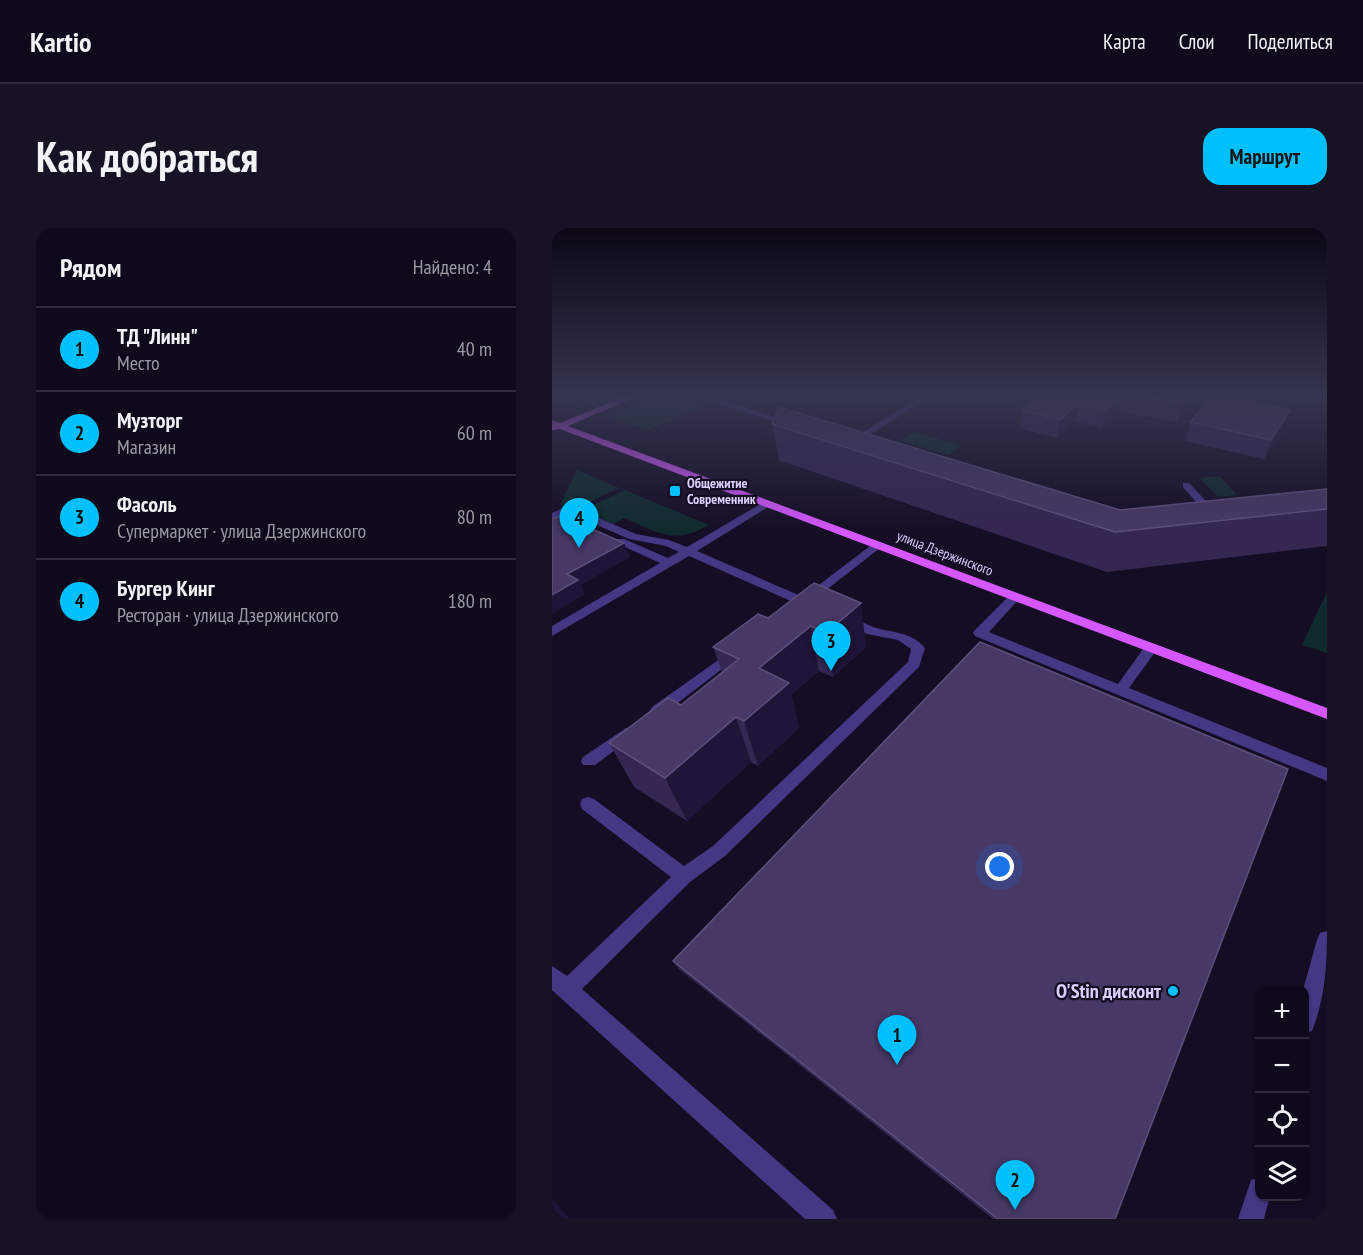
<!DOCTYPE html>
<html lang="ru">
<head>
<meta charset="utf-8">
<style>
  body { margin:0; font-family:"PT Sans Narrow",sans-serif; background:#181324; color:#f1f3f6 }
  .controls { position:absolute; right:18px; bottom:18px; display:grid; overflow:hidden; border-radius:12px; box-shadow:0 2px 4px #0004 }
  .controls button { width:54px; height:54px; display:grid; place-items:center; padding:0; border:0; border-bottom:2px solid #2f2b3a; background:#0f0a1b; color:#f1f3f6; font:30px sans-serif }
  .you { position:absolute; left:448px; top:639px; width:21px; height:21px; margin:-15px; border:4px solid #fff; border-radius:50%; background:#1a73e8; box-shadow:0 0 0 9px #1a73e833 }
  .badge { display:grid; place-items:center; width:39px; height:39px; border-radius:50%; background:#00c0fb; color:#111; font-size:20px; font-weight:700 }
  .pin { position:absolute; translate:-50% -50px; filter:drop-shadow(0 2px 3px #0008) }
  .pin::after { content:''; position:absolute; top:32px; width:21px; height:18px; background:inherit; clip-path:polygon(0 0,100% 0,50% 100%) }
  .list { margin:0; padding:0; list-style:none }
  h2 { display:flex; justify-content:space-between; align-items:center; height:78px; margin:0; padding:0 24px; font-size:26px }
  h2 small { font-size:20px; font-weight:400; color:#9b9aa3 }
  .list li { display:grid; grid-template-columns:39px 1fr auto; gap:18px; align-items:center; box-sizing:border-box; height:84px; padding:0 24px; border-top:2px solid #2f2b3a }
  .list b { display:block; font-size:22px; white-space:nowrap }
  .list p { margin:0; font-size:20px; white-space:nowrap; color:#9b9aa3 }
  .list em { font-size:20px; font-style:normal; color:#9b9aa3 }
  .icon { flex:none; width:33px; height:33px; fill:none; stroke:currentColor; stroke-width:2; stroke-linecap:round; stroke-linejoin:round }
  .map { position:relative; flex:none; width:775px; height:991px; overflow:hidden; border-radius:18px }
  header { display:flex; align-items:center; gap:36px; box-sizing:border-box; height:84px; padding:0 30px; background:#0f0a1b; border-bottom:2px solid #2f2b3a }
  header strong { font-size:28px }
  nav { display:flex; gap:33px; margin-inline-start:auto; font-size:21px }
  .intro { display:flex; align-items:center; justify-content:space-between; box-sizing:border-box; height:144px; padding:0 36px }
  h1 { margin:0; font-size:42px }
  .button { padding:15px 27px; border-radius:18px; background:#00c0fb; color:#111; font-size:21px; font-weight:700 }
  main { display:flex; gap:36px; padding:0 36px }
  aside { flex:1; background:#0f0a1b; border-radius:18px; box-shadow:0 2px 4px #0004 }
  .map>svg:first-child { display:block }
  .green { fill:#102b2e }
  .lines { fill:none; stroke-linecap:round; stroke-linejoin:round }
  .minor { fill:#443784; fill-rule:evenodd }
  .major { fill:#d757ff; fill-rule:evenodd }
  .wall { fill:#352652 }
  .shaded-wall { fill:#201438 }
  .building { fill:#473865; stroke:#5e507d; stroke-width:1.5 }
  .poi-dot { fill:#00c0fb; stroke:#140d24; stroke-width:2 }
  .labels { text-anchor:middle; stroke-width:4.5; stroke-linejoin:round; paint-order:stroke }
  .far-poi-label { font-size:14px; font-weight:bold; fill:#dcd0ff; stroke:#140d24; text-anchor:start }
  .far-street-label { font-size:14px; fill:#dcd0ff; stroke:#140d24 }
  .near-poi-label { font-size:20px; font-weight:bold; fill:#dcd0ff; stroke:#140d24; text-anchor:end }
</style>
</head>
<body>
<header>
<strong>Kartio</strong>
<nav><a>Карта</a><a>Слои</a><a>Поделиться</a></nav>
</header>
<div class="intro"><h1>Как добраться</h1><a class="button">Маршрут</a></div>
<main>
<aside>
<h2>Рядом<small>Найдено: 4</small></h2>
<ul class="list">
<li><span class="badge">1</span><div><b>ТД &quot;Линн&quot;</b><p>Место</p></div><em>40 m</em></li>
<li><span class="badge">2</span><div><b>Музторг</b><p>Магазин</p></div><em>60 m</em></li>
<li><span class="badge">3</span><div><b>Фасоль</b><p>Супермаркет · улица Дзержинского</p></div><em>80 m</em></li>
<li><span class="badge">4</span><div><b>Бургер Кинг</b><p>Ресторан · улица Дзержинского</p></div><em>180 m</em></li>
</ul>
</aside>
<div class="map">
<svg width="775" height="991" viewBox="0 0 775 991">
  <rect width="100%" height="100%" fill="#140d24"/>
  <g class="green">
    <path d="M8 167H68C48 176 25 189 8 167Z"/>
    <path d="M105 167H154L147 171 159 175 96 202 53 188Z"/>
    <path d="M363 204 410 218 396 227 348 213Z"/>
    <path d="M25 242 67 260 25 280 17 276 8 277Z"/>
    <path d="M667 248 685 267 666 269 648 250Z"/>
    <path d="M73 262 157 297C123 317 105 305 73 290L61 296 30 282Z"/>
    <path d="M775 364V425L750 417Z"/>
  </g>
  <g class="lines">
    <g class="minor">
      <path d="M162 167H171L169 170 171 172 244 196 237 198 165 176 160 170Z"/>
      <path d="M371 167H381L301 217 294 215Z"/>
      <path d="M631 255H637L667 287V291H659L631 259Z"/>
      <path d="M212 274 221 276 145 323 251 369 322 315 326 314 332 317 260 373 265 375V381H257L137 328 0 408V398L108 335 64 315V311H72L116 330 127 324 114 318 77 311 17 285 0 292V285L13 279H21L84 306 117 312 135 319Z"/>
      <path d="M463 365 469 369 437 404 566 456 594 417H604L606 420 577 460 775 540V553L423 408 421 405 423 402 459 366Z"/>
      <path d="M294 388C303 390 312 395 321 399 339 405 359 403 373 420L367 439 173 628 138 654 30 761 281 982 285 991H253L0 762V738L15 748 119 649 30 581 28 576 30 571 36 569 42 571 132 638 161 618 356 434 359 421 346 412 315 406 289 395 288 392Z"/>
      <path d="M182 421 187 422 189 425 187 428 110 487H100L98 483 100 479Z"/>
      <path d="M74 500 79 502 82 506 79 510 43 537H31L29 533 31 529Z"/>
      <path d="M775 703C775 738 773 770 760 803L752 806 751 762 765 712 768 705Z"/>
      <path d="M708 949V968H718L712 991H686L699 952Z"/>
    </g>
    <path class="major" d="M76 167H88L16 198 775 480V491L8 201 0 202V192L8 195Z"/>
  </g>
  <g class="wall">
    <path d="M488 167H649L625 194 568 184 550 200 523 194 505 210 467 200 469 182Z"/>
    <path d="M638 194 731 200 712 231 633 213Z"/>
    <path d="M220 196 568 282 775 261V318L555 344 227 232Z"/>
    <path d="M262 355 314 419 281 449 267 443 239 467 247 500 206 538 199 534 135 593 82 559 57 515 129 477 170 444 161 419 216 390Z"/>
    <path d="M121 733 563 991H441L127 741Z"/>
  </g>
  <g class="shaded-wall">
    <path d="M570 167H571L568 184 550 200 553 182Z"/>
    <path d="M638 167H649L625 194 629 176Z"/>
    <path d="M526 176 523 194 505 210 508 192Z"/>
    <path d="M738 182 731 200 712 231 719 212Z"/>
    <path d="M72 315 78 329 29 357 33 366 0 386V367L15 346Z"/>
    <path d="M309 375 314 419 281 449 274 405Z"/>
    <path d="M259 398 267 443 239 467 247 500 206 538 192 493 207 440Z"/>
    <path d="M184 489 199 534 135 593 113 550Z"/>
    <path d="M0 971 18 991H0Z"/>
  </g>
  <g class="building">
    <path d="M488 167H570L553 182 526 176 508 192 469 182Z"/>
    <path d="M579 167H638L629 176Z"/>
    <path d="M661 167H665L738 182 719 212 638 194Z"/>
    <path d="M227 179 568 282 775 261V281L563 304 220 196Z"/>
    <path d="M9 287 72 315 15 346 26 352 0 367V291Z"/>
    <path d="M262 355 309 375 274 405 259 398 207 440 237 455 192 493 184 489 113 550 57 515 116 470 129 477 187 431 161 419 206 386 216 390Z"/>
    <path d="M428 414 736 541 563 991H446L121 733Z"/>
  </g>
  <linearGradient id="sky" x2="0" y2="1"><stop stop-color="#0b0714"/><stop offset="0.55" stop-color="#343550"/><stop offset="1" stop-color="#343550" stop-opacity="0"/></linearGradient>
  <rect width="775" height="306" fill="url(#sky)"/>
  <g class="poi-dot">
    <rect x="117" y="257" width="12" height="12" rx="3"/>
    <circle cx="621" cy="763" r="6"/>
  </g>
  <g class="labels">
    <g class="far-poi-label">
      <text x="135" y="260">Общежитие<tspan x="135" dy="16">Современник</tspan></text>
    </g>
    <g class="far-street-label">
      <text transform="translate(393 325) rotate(21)" y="5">улица Дзержинского</text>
    </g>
    <g class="near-poi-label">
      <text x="609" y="770">O'Stin дисконт</text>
    </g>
  </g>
</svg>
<div class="controls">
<button>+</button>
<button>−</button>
<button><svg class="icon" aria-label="locate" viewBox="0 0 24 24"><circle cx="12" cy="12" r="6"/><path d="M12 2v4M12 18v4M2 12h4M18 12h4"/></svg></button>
<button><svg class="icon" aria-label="layers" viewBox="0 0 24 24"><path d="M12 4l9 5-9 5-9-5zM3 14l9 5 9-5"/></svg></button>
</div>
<div class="you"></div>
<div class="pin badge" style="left:345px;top:837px">1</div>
<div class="pin badge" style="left:463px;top:982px">2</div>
<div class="pin badge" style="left:279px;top:443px">3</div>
<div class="pin badge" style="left:27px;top:320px">4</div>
</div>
</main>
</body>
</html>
